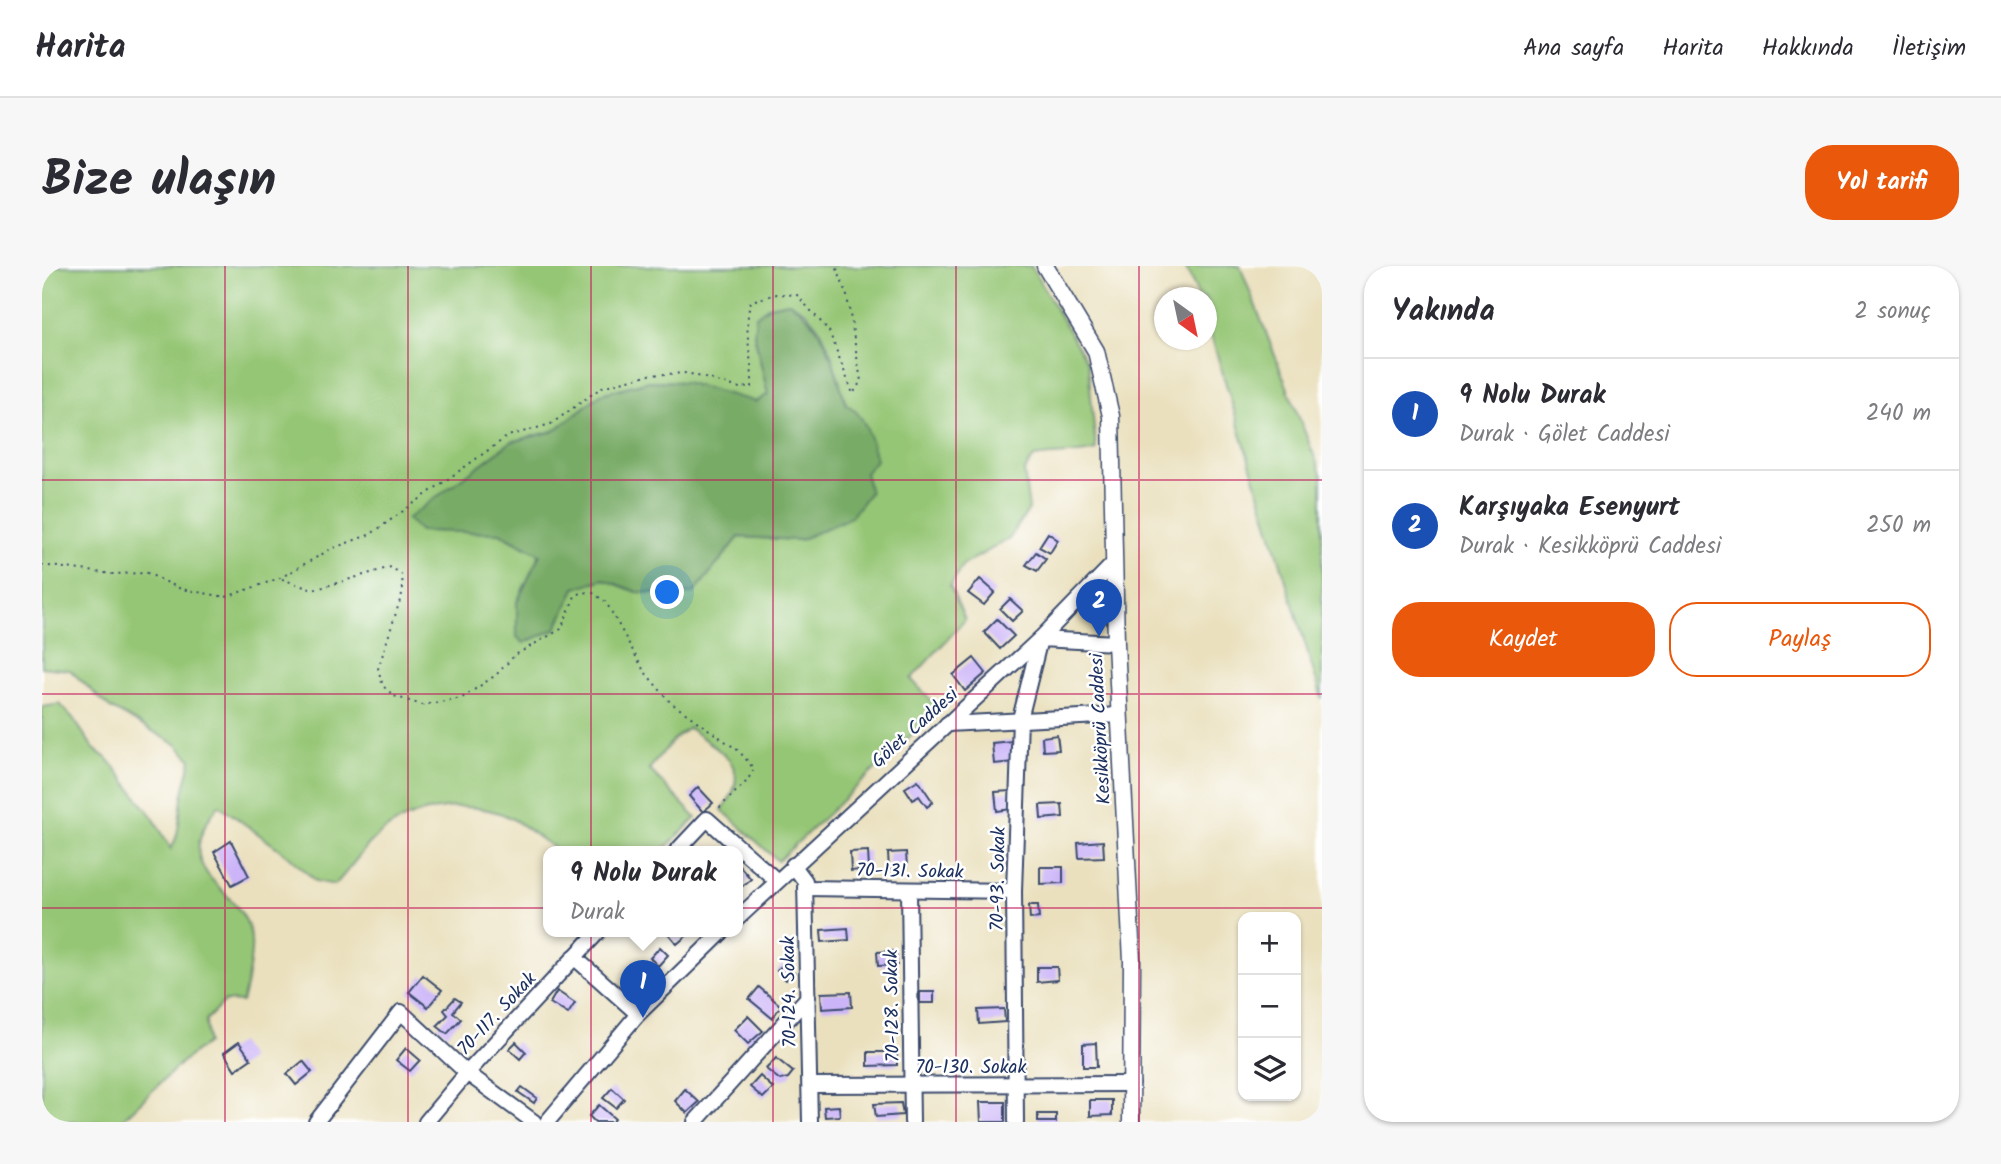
<!DOCTYPE html>
<html lang="tr">
<head>
<meta charset="utf-8">
<style>
  body { margin:0; font-family:Kalam,sans-serif; background:#f7f7f7; color:#2b2b33 }
  .controls { position:absolute; right:21px; bottom:21px; display:grid; overflow:hidden; border-radius:14px; box-shadow:0 2px 5px #0004 }
  .controls button { width:63px; height:63px; display:grid; place-items:center; padding:0; border:0; border-bottom:2px solid #e1e1e2; background:#fff; color:#2b2b33; font:35px sans-serif }
  .compass { position:absolute; left:1112px; top:21px; width:63px; height:63px; border-radius:50%; background:#fff; box-shadow:0 2px 5px #0004; rotate:147deg }
  .you { position:absolute; left:626px; top:327px; width:24px; height:24px; margin:-18px; border:5px solid #fff; border-radius:50%; background:#1a73e8; box-shadow:0 0 0 10px #1a73e833 }
  .badge { display:grid; place-items:center; width:46px; height:46px; border-radius:50%; background:#ea580c; color:#fff; font-size:23px; font-weight:700 }
  .pin { position:absolute; translate:-50% -58px; filter:drop-shadow(0 2px 4px #0008) }
  .pin::after { content:''; position:absolute; top:37px; width:24px; height:21px; background:inherit; clip-path:polygon(0 0,100% 0,50% 100%) }
  .popup { position:absolute; left:501px; top:580px; width:200px; height:91px; box-sizing:border-box; display:grid; place-content:center; border-radius:14px; background:#fff; filter:drop-shadow(0 2px 5px #0005); font-size:23px; white-space:nowrap; color:#7c7c81 }
  .popup b { font-size:26px; color:#2b2b33 }
  .popup::after { content:''; position:absolute; left:50%; top:100%; margin-left:-14px; border:14px solid transparent; border-top-color:#fff }
  .list { margin:0; padding:0; list-style:none }
  h2 { display:flex; justify-content:space-between; align-items:center; height:91px; margin:0; padding:0 28px; font-size:30px }
  h2 small { font-size:23px; font-weight:400; color:#7c7c81 }
  .list li { display:grid; grid-template-columns:46px 1fr auto; gap:21px; align-items:center; box-sizing:border-box; height:112px; padding:0 28px; border-top:2px solid #e1e1e2 }
  .list b { display:block; font-size:26px; white-space:nowrap }
  .list p { margin:0; font-size:23px; white-space:nowrap; color:#7c7c81 }
  .list em { font-size:23px; font-style:normal; color:#7c7c81 }
  .actions { display:flex; gap:14px; padding:21px 28px }
  .actions a { flex:1; padding:16px 0; border:2px solid #ea580c; border-radius:28px; text-align:center; font-size:24px; color:#ea580c }
  .actions .main { background:#ea580c; color:#fff }
  .icon { flex:none; width:38px; height:38px; fill:none; stroke:currentColor; stroke-width:2; stroke-linecap:round; stroke-linejoin:round }
  .map { position:relative; flex:none; width:1280px; height:856px; overflow:hidden; border-radius:28px }
  header { display:flex; align-items:center; gap:42px; box-sizing:border-box; height:98px; padding:0 35px; background:#fff; border-bottom:2px solid #e1e1e2 }
  header strong { font-size:33px }
  nav { display:flex; gap:38px; margin-inline-start:auto; font-size:24px }
  .intro { display:flex; align-items:center; justify-content:space-between; box-sizing:border-box; height:168px; padding:0 42px }
  h1 { margin:0; font-size:49px }
  .button { padding:18px 32px; border-radius:28px; background:#ea580c; color:#fff; font-size:24px; font-weight:700 }
  main { display:flex; gap:42px; padding:0 42px }
  aside { flex:1; background:#fff; border-radius:28px; box-shadow:0 2px 5px #0004 }
  .map>svg:first-child { display:block }
  .green { fill:#95c675; stroke:#587a6a; stroke-width:2; fill-rule:evenodd }
  .forest { fill:#78ab66; stroke:#4a6d62; stroke-width:2 }
  .building { fill:#cbb4f8 }
  .lines { fill:none; stroke-linecap:round; stroke-linejoin:round }
  .minor-casing { stroke:#3a4a6c; stroke-width:18 }
  .tertiary-casing { stroke:#3a4a6c; stroke-width:19 }
  .path { stroke:#3a4a6c; stroke-width:2; stroke-dasharray:2 5; stroke-linecap:butt }
  .minor { stroke:#fff; stroke-width:14 }
  .tertiary { stroke:#fff; stroke-width:16 }
  .grid { fill:none; stroke:#c2185b; stroke-width:2; stroke-opacity:0.55 }
  .labels { text-anchor:middle; stroke-width:5; stroke-linejoin:round; paint-order:stroke }
  .street-label { font-size:19px; fill:#1b2f5e; stroke:#fff }
</style>
</head>
<body>
<header>
<strong>Harita</strong>
<nav><a>Ana sayfa</a><a>Harita</a><a>Hakkında</a><a>İletişim</a></nav>
</header>
<div class="intro"><h1>Bize ulaşın</h1><a class="button">Yol tarifi</a></div>
<main>
<div class="map">
<svg width="1280" height="856" viewBox="0 0 1280 856">
  <rect width="100%" height="100%" fill="#fff"/>
  <filter id="ink" filterUnits="userSpaceOnUse"><feTurbulence type="fractalNoise" baseFrequency=".0143" numOctaves="2"/><feDisplacementMap in="SourceGraphic" scale="14" xChannelSelector="R" yChannelSelector="G"/><feConvolveMatrix kernelMatrix="1 2 1 2 8 2 1 2 1" color-interpolation-filters="sRGB"/></filter>
  <filter id="wash" filterUnits="userSpaceOnUse"><feTurbulence type="fractalNoise" baseFrequency=".00686" numOctaves="4" result="noise"/><feDisplacementMap in="SourceGraphic" scale="28" xChannelSelector="R" yChannelSelector="G"/><feGaussianBlur stdDeviation="1.57" result="paint"/><feColorMatrix in="noise" values="0 0 0 0 0 0 0 0 0 0 0 0 0 0 0 0 0 1.4 0 .05"/><feComposite in="paint" operator="in"/></filter>
  <g filter="url(#wash)">
    <rect width="100%" height="100%" fill="#eae0bd"/>
    <g class="green">
      <path d="M0 0H989L1046 98 1054 184C1032 190 1014 187 992 191L982 206 987 243 967 273 921 299 908 320 923 354 869 413 897 443 736 595 680 544C714 500 679 487 647 462L632 473 607 503 654 552 619 586C595 586 543 591 522 586 506 582 484 559 467 551 425 531 359 542 327 578 315 592 305 606 293 619L274 615 249 592 177 539C121 608 196 617 208 666 212 682 205 719 200 736L183 735 164 754 165 777 140 796 78 856H0V441L18 438 31 452 52 483 67 494 112 553 129 583C138 568 137 550 140 533 142 519 147 507 149 493L134 478 68 442 28 404 0 401ZM747 36 764 46 779 65 787 82 804 138 758 274 697 271 651 328 595 326 561 313 533 322 514 363 475 336 498 288 458 267 366 253 469 176 512 165 559 128 607 115 642 116 713 136 726 129 712 68 727 40Z"/>
      <path d="M1143 0H1198L1280 210V433L1165 56 1164 32 1157 31Z"/>
    </g>
    <path class="forest" d="M747 36C786 60 791 98 804 138 825 150 828 172 834 194L823 207 828 226 809 251 758 274 697 271 651 328 595 326 561 313 533 322 514 363 482 377 475 371V336L498 288 458 267 378 265 365 253 469 176 512 165 559 128 607 115 642 116 714 136 726 128 712 67 714 50 727 40Z"/>
    <g id="blocks">
      <g class="building">
        <path d="M1006 267 1016 274 1008 287 997 281Z"/>
        <path d="M994 286 1004 293 995 305 984 299Z"/>
        <path d="M938 313 953 326 942 339 926 327Z"/>
        <path d="M968 333 981 345 970 355 958 343Z"/>
        <path d="M955 353 972 370 958 383 942 366Z"/>
        <path d="M932 392 944 407 923 425 911 409Z"/>
        <path d="M1015 469 1017 484 1001 485 1000 471Z"/>
        <path d="M970 475 972 496 952 498 950 477Z"/>
        <path d="M876 514 891 536 885 541 877 530 871 534 863 522Z"/>
        <path d="M656 521 671 537 661 546 647 530Z"/>
        <path d="M969 525 970 543 955 545 953 526Z"/>
        <path d="M1020 538 1021 551 999 553 998 539Z"/>
        <path d="M189 575 207 610 190 619 172 586Z"/>
        <path d="M1061 575 1062 591 1037 592 1036 577Z"/>
        <path d="M826 585 827 603 809 605 808 586Z"/>
        <path d="M864 586 865 602 847 604 846 587Z"/>
        <path d="M696 598 709 613 698 622 696 619Z"/>
        <path d="M998 601H1021V617L998 618Z"/>
        <path d="M987 639H996L997 652 988 653Z"/>
        <path d="M806 662 807 674 780 676 779 664Z"/>
        <path d="M625 666H649L635 678Z"/>
        <path d="M618 681 626 689 616 700 608 692Z"/>
        <path d="M854 685 855 699 836 700 835 686Z"/>
        <path d="M742 697 752 707 744 714 735 705Z"/>
        <path d="M995 701H1015L1016 714 995 716Z"/>
        <path d="M381 709 400 724 386 741 367 726Z"/>
        <path d="M717 721 739 740 730 752 707 733Z"/>
        <path d="M515 725 533 737 526 748 508 737Z"/>
        <path d="M809 726 810 741 780 743 779 727Z"/>
        <rect x="878" y="726" width="14" height="11"/>
        <path d="M413 732 419 736 411 746 419 753 405 768 395 760 406 749 402 744Z"/>
        <path d="M962 743 963 756 937 758 936 744Z"/>
        <path d="M706 750 721 765 706 778 692 764Z"/>
        <path d="M197 776 209 793 193 804 182 787Z"/>
        <path d="M474 776 484 786 478 793 467 783Z"/>
        <path d="M1054 777 1055 801H1041V778Z"/>
        <path d="M364 782 378 794 368 805 354 794Z"/>
        <path d="M826 786H855V799L826 800Z"/>
        <path d="M734 792 751 806 746 812 738 814 724 803Z"/>
        <path d="M261 795 270 806 254 819 245 808Z"/>
        <path d="M718 810 731 822 721 832 708 821Z"/>
        <path d="M480 821 495 832 492 837 476 826Z"/>
        <path d="M570 822 582 833 574 842 561 832Z"/>
        <path d="M643 823 657 836 645 847 633 835Z"/>
        <path d="M1048 834H1070V849L1048 850Z"/>
        <path d="M938 836H963V856H939Z"/>
        <path d="M859 837 861 849 834 851 832 838Z"/>
        <path d="M557 839 573 853 570 856H553L547 850Z"/>
        <path d="M797 840 798 850 783 851 782 841Z"/>
        <rect x="996" y="848" width="18" height="8"/>
      </g>
    </g>
  </g>
  <g filter="url(#ink)">
    <use href="#blocks" fill-opacity="0" stroke="#3a4a6c" stroke-width="2"/>
    <g class="lines">
      <g class="minor-casing">
        <g id="minor">
          <path d="M905 458 1078 449"/>
          <path d="M634 586 665 553 734 614"/>
          <path d="M751 599 763 615 768 856"/>
          <path d="M763 622 972 625"/>
          <path d="M867 624 870 856"/>
          <path d="M696 652 1000 371 1072 297"/>
          <path d="M532 691 596 748"/>
          <path d="M768 819 1090 818"/>
          <path d="M274 856 359 746 425 807 492 856"/>
          <path d="M384 856 425 807 556 666"/>
          <path d="M505 856 596 748 680 666"/>
          <path d="M653 856 766 731"/>
          <path d="M974 856 972 625 978 453 998 373 1074 377"/>
        </g>
      </g>
      <g class="tertiary-casing">
        <path id="tertiary" d="M1003 0 1054 85 1069 150 1074 377 1090 695 1089 856"/>
      </g>
      <g class="path">
        <path d="M0 299 70 308 105 307 139 323 184 331 238 312 289 283 329 268 466 170 509 158 560 121 605 109 645 107 698 122 710 121C711 91 700 64 709 35L735 28 755 29 787 65 811 128 819 115 805 30 794 0"/>
        <path d="M240 313 271 324 349 301 360 309 361 325 336 403 341 420 352 430 380 439 420 432 454 409 473 389 519 363 533 330 541 326 551 327 564 336 602 405 628 436 697 485 712 503 705 515 676 543"/>
      </g>
      <use href="#minor" class="minor"/>
      <use href="#tertiary" class="tertiary"/>
    </g>
  </g>
  <path class="grid" d="M183 0V856M366 0V856M549 0V856M731 0V856M914 0V856M1097 0V856M0 214H1280M0 428H1280M0 642H1280"/>
  <g class="labels">
    <g class="street-label">
      <text transform="translate(872 461) rotate(-42)" y="7">Gölet Caddesi</text>
      <text transform="translate(1057 463) rotate(-93)" y="7">Kesikköprü Caddesi</text>
      <text transform="translate(868 604) rotate(1)" y="7">70-131. Sokak</text>
      <text transform="translate(955 613) rotate(-89)" y="7">70-93. Sokak</text>
      <text transform="translate(746 726) rotate(-91)" y="7">70-124. Sokak</text>
      <text transform="translate(849 740) rotate(-91)" y="7">70-128. Sokak</text>
      <text transform="translate(454 747) rotate(-47)" y="7">70-117. Sokak</text>
      <text x="929" y="807">70-130. Sokak</text>
    </g>
  </g>
</svg>
<div class="controls">
<button>+</button>
<button>−</button>
<button><svg class="icon" aria-label="layers" viewBox="0 0 24 24"><path d="M12 4l9 5-9 5-9-5zM3 14l9 5 9-5"/></svg></button>
</div>
<svg class="compass" viewBox="-18 -18 36 36"><path d="M0-13l5 13h-10z" fill="#e53935"/><path d="M0 13l5-13h-10z" fill="#7c7c81"/></svg>
<div class="you"></div>
<div class="pin badge" style="left:601px;top:752px;background:#1a4fb4">1</div>
<div class="popup"><b>9 Nolu Durak</b>Durak</div>
<div class="pin badge" style="left:1057px;top:371px;background:#1a4fb4">2</div>
</div>
<aside>
<h2>Yakında<small>2 sonuç</small></h2>
<ul class="list">
<li><span class="badge" style="background:#1a4fb4">1</span><div><b>9 Nolu Durak</b><p>Durak · Gölet Caddesi</p></div><em>240 m</em></li>
<li><span class="badge" style="background:#1a4fb4">2</span><div><b>Karşıyaka Esenyurt</b><p>Durak · Kesikköprü Caddesi</p></div><em>250 m</em></li>
</ul>
<div class="actions"><a class="main">Kaydet</a><a>Paylaş</a></div>
</aside>
</main>
</body>
</html>
